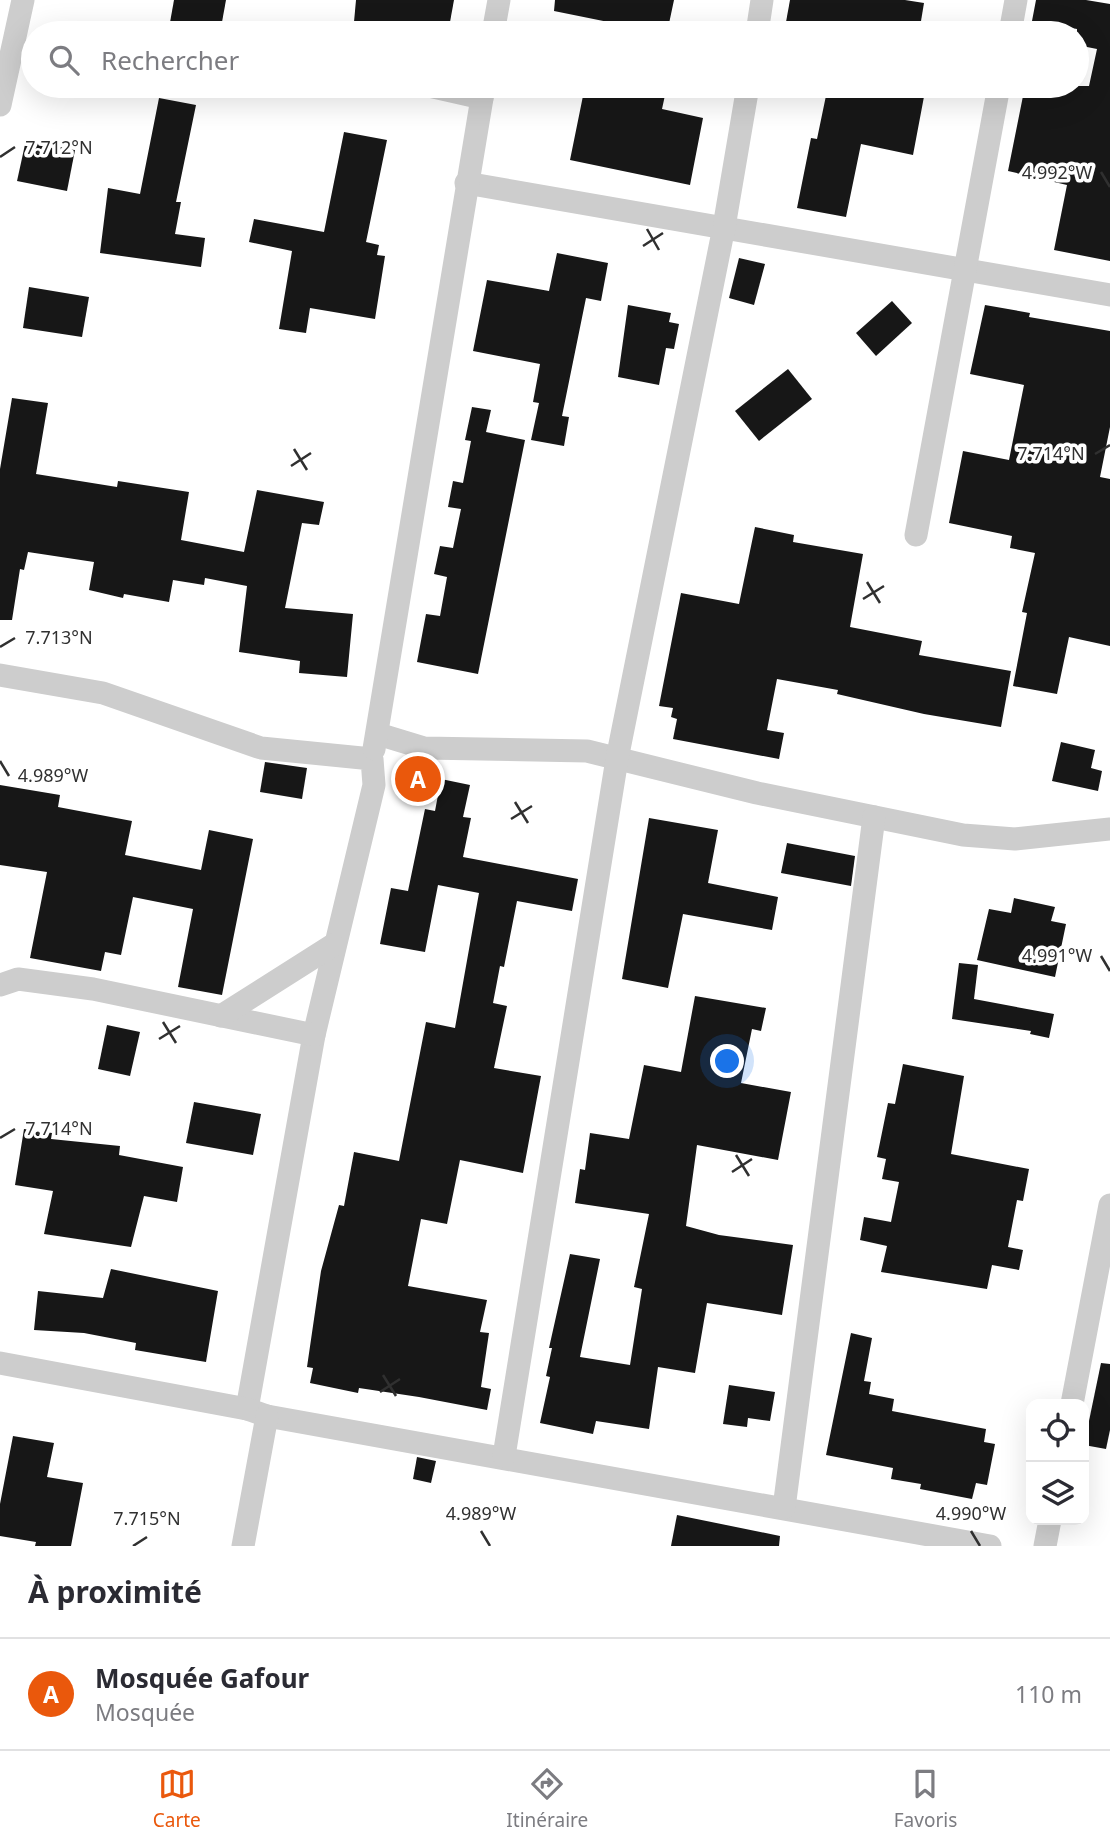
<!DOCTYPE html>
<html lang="fr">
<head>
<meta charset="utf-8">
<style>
  body { margin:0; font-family:"Noto Sans",sans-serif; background:#f7f7f7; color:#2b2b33 }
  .controls { position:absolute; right:21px; bottom:21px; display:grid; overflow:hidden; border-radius:14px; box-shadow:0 7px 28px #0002 }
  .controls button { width:63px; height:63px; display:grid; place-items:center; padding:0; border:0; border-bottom:2px solid #e1e1e2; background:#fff; color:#2b2b33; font:35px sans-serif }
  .you { position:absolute; left:728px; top:1062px; width:24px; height:24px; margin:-18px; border:5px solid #fff; border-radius:50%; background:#1a73e8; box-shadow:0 0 0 10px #1a73e833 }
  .badge { display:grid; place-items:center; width:46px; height:46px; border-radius:50%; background:#ea580c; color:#fff; font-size:23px; font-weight:700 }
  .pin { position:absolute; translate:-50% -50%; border:4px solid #fff; box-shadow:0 2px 7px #0006 }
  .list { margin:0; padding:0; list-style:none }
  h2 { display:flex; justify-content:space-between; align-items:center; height:91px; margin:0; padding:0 28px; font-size:30px }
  h2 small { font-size:23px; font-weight:400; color:#7c7c81 }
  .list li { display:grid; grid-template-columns:46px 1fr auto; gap:21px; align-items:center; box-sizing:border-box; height:112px; padding:0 28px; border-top:2px solid #e1e1e2 }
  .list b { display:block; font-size:26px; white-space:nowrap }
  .list p { margin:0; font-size:23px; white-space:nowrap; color:#7c7c81 }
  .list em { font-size:23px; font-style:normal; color:#7c7c81 }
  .icon { flex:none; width:38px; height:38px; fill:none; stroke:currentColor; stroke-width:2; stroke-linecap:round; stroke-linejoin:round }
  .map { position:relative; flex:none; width:1110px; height:1546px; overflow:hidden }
  .search { position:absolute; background:#fff; box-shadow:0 7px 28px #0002; left:21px; right:21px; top:21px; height:77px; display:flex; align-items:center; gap:18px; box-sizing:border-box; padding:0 24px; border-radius:38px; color:#7c7c81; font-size:26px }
  .sheet { height:203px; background:#fff }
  nav { display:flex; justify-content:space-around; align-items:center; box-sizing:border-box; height:98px; border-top:2px solid #e1e1e2; background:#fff; font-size:19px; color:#7c7c81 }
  nav a { display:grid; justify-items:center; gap:4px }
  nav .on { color:#ea580c }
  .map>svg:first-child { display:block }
  .building { fill:#171717 }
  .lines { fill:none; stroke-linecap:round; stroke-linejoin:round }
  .street { stroke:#cdcdcd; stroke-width:23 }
  .ticks { fill:none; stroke:#303030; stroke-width:2.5 }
  .ticks-label { font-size:18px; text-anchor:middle; fill:#303030; stroke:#fff; stroke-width:7; stroke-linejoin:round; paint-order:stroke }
</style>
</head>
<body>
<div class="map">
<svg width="1110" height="1546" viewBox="0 0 1110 1546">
  <rect width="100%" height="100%" fill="#fff"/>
  <g class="building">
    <path d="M174 0H226L220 33 169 28Z"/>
    <path d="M356 0H454L448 33H353Z"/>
    <path d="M555 0H674L667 33H632L633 27 554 11Z"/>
    <path d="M790 0H905L924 3 919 33H784Z"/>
    <path d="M1036 0H1086L1110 4V261L1054 250 1067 185 1008 171 1025 86H1089L1097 49 1077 45V29L1032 21Z"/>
    <path d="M585 86H667L662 109 703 118 690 185 570 160Z"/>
    <path d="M828 86H926L913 155 861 144 846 217 797 208 811 138 817 139Z"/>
    <path d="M159 98 196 105 176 202H181L175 234 205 238 201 267 100 253 108 188 140 194Z"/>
    <path d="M344 132 387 140 366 242 379 245 377 255 385 256 375 319 310 308 306 333 279 329 292 251 249 242 254 219 324 232Z"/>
    <path d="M26 140 75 150 67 191 17 181Z"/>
    <path d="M557 253 608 263 601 301 586 298 562 416 569 417 564 446 531 440 539 403 533 402 540 364 473 351 487 280 549 291Z"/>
    <path d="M739 258 765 264 754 305 729 298Z"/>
    <path d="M29 287 89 297 82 337 23 328Z"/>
    <path d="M892 301 912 323 876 356 856 333Z"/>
    <path d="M628 305 671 313 669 322 679 324 674 349 666 348 659 385 618 377Z"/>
    <path d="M985 305 1030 313 1029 317 1110 331V427L1100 477 1110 479V646L1069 637 1057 694 1013 686 1027 613 1022 612 1035 553 1010 548 1012 536 949 523 963 451 1009 460 1024 385 970 374Z"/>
    <path d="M788 369 812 399 759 441 735 411Z"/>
    <path d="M12 398 48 403 36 474 117 487 118 481 189 492 181 540 244 552 257 490 324 502 319 525 302 523 285 608 353 614 347 677 299 673 300 661 239 652 247 586 205 578 204 585 173 580 169 602 124 594 123 598 89 590 94 562 28 552 24 570 20 569 12 620H0V469Z"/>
    <path d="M472 407 491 410 486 432 525 440 478 674 417 662 426 614 440 616 447 577 434 574 440 546 453 548 461 509 448 507 453 481 463 483 471 441 465 440Z"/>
    <path d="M755 527 794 535 793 542 863 554 850 627 922 641 919 655 1011 671 1001 727 924 714 837 694 838 690 777 679 767 730 784 733 779 759 673 739 677 719 671 717 673 708 659 706 681 593 739 604Z"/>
    <path d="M1061 742 1095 750 1091 768 1102 771 1098 791 1052 781Z"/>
    <path d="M265 762 307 768 302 799 260 792Z"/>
    <path d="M441 779 470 785 463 817 471 818 463 857 578 879 572 911 517 901 504 967 500 966 493 1003 507 1006 494 1068 541 1076 523 1173 460 1160 447 1224 421 1219 408 1286 487 1300 480 1332 489 1333 481 1387 491 1389 487 1410 419 1397 359 1388 358 1393 310 1383 313 1368 307 1367 321 1271 339 1205 344 1206 354 1152 399 1161 426 1022 455 1028 479 893 438 885 425 952 380 944 391 888 408 891 425 809 435 811Z"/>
    <path d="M0 785 60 795 58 807 132 821 125 855 201 870 209 830 253 839 222 995 178 987 193 909 133 897 121 955 105 952 101 971 30 958 47 872 0 865Z"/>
    <path d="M649 818 718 830 708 883 778 897 772 930 683 914 668 988 622 979Z"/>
    <path d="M787 843 855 856 851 886 781 873Z"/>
    <path d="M1014 898 1055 907 1051 921 1066 924 1055 977 977 960 989 909 1011 913Z"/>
    <path d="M959 963 978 965 974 999 1054 1014 1049 1038 1030 1034 1031 1031 952 1019Z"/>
    <path d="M695 996 766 1008 761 1031 752 1029 741 1083 791 1092 778 1160 697 1145 686 1226 719 1235 793 1245 782 1315 707 1303 695 1373 658 1367 649 1429 596 1421 593 1434 540 1423 550 1377 546 1376 552 1348H549L570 1254 600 1259 580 1357 630 1365 642 1289 634 1287 649 1214 575 1203 580 1169 585 1170 590 1133 629 1139 644 1065 681 1072Z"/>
    <path d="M107 1025 140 1032 130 1076 98 1069Z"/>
    <path d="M903 1064 964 1076 951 1154 1029 1169 1023 1201 1017 1200 1008 1247 1023 1250 1019 1270 992 1265 987 1289 881 1272 887 1246 860 1240 864 1217 891 1222 899 1182 882 1179 886 1159 877 1157 888 1103 895 1104Z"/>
    <path d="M194 1102 261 1114 253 1155 186 1143Z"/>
    <path d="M24 1129 52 1133 51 1139 120 1146 119 1155 183 1167 177 1202 144 1196 131 1247 44 1234 53 1191 15 1185Z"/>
    <path d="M111 1269 218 1291 206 1362 135 1350 136 1343 84 1333 34 1330 38 1291 103 1298Z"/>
    <path d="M851 1333 872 1338 864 1381 871 1382 869 1394 894 1399 892 1411 986 1429 984 1442 995 1444 987 1485 976 1483 972 1499 920 1489 921 1484 891 1479 893 1468 826 1455Z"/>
    <path d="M1101 1363 1110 1364V1430L1106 1449 1084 1445Z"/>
    <path d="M729 1385 775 1392 770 1421 748 1418 747 1427 723 1424Z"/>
    <path d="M13 1436 54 1443 47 1477 83 1483 71 1546H35L36 1542 0 1536V1504Z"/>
    <path d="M417 1457 436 1461 431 1483 413 1479Z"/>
    <path d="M677 1515 780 1536 779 1546H671Z"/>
  </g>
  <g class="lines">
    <g class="street">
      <path d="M493 33 499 0"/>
      <path d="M757 33 762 0"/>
      <path d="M1010 33 1016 0"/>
      <path d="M429 86 482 98"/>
      <path d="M0 105 23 0"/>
      <path d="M466 183 1110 295"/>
      <path d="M916 535 999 86"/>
      <path d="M0 675 103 693 261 748 372 759 374 785 314 1035 247 1409"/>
      <path d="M378 734 424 748 587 751 757 793 963 835 1015 839 1110 829"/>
      <path d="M374 749 484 86"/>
      <path d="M0 985 18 979 93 989 314 1035"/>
      <path d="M221 1016 333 945"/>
      <path d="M0 1363 247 1409 267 1416 990 1546"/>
      <path d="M1072 1404 1110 1205"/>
      <path d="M504 1456 617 759 724 227 748 86"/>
      <path d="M784 1508 874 817"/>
      <path d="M243 1546 267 1416"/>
      <path d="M1045 1546 1050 1520"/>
    </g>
  </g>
  <path class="ticks" d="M0 157 15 147M1101 172 1110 187M647 229 659 250M643 246 663 233M294 449 307 470M1095 454 1110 445M291 466 311 453M867 582 880 603M863 599 884 586M0 647 15 638M0 761 9 776M515 802 528 823M511 819 532 806M1101 956 1110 971M163 1022 176 1043M159 1039 180 1026M0 1138 15 1129M736 1155 749 1176M732 1172 752 1159M383 1375 396 1396M380 1392 400 1379M481 1531 490 1546M971 1531 980 1546M133 1546 147 1537"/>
  <g class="ticks-label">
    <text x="59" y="154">7.712°N</text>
    <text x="1057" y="179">4.992°W</text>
    <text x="1051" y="460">7.714°N</text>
    <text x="59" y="644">7.713°N</text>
    <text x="53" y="782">4.989°W</text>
    <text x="1057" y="962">4.991°W</text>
    <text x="59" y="1135">7.714°N</text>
    <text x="481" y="1520">4.989°W</text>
    <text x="971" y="1520">4.990°W</text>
    <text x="147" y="1525">7.715°N</text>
  </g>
</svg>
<div class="controls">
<button><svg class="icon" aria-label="locate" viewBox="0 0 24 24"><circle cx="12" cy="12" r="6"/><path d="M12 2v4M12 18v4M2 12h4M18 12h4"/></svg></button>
<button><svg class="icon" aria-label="layers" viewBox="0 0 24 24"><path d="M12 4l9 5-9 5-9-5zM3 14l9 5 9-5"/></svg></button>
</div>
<div class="you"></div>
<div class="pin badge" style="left:418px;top:779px">A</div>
<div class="search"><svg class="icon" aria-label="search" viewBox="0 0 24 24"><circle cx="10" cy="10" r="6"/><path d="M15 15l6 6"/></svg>Rechercher</div>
</div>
<section class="sheet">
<h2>À proximité<small></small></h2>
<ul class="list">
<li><span class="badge">A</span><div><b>Mosquée Gafour</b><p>Mosquée</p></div><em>110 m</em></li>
</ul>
</section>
<nav>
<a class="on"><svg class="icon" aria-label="map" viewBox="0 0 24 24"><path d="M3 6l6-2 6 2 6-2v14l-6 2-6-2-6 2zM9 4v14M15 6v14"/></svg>Carte</a>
<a><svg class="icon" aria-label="directions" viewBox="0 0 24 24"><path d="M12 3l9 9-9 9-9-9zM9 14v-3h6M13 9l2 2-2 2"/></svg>Itinéraire</a>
<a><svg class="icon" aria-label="saved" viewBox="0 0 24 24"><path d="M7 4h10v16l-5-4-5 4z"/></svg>Favoris</a>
</nav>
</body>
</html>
